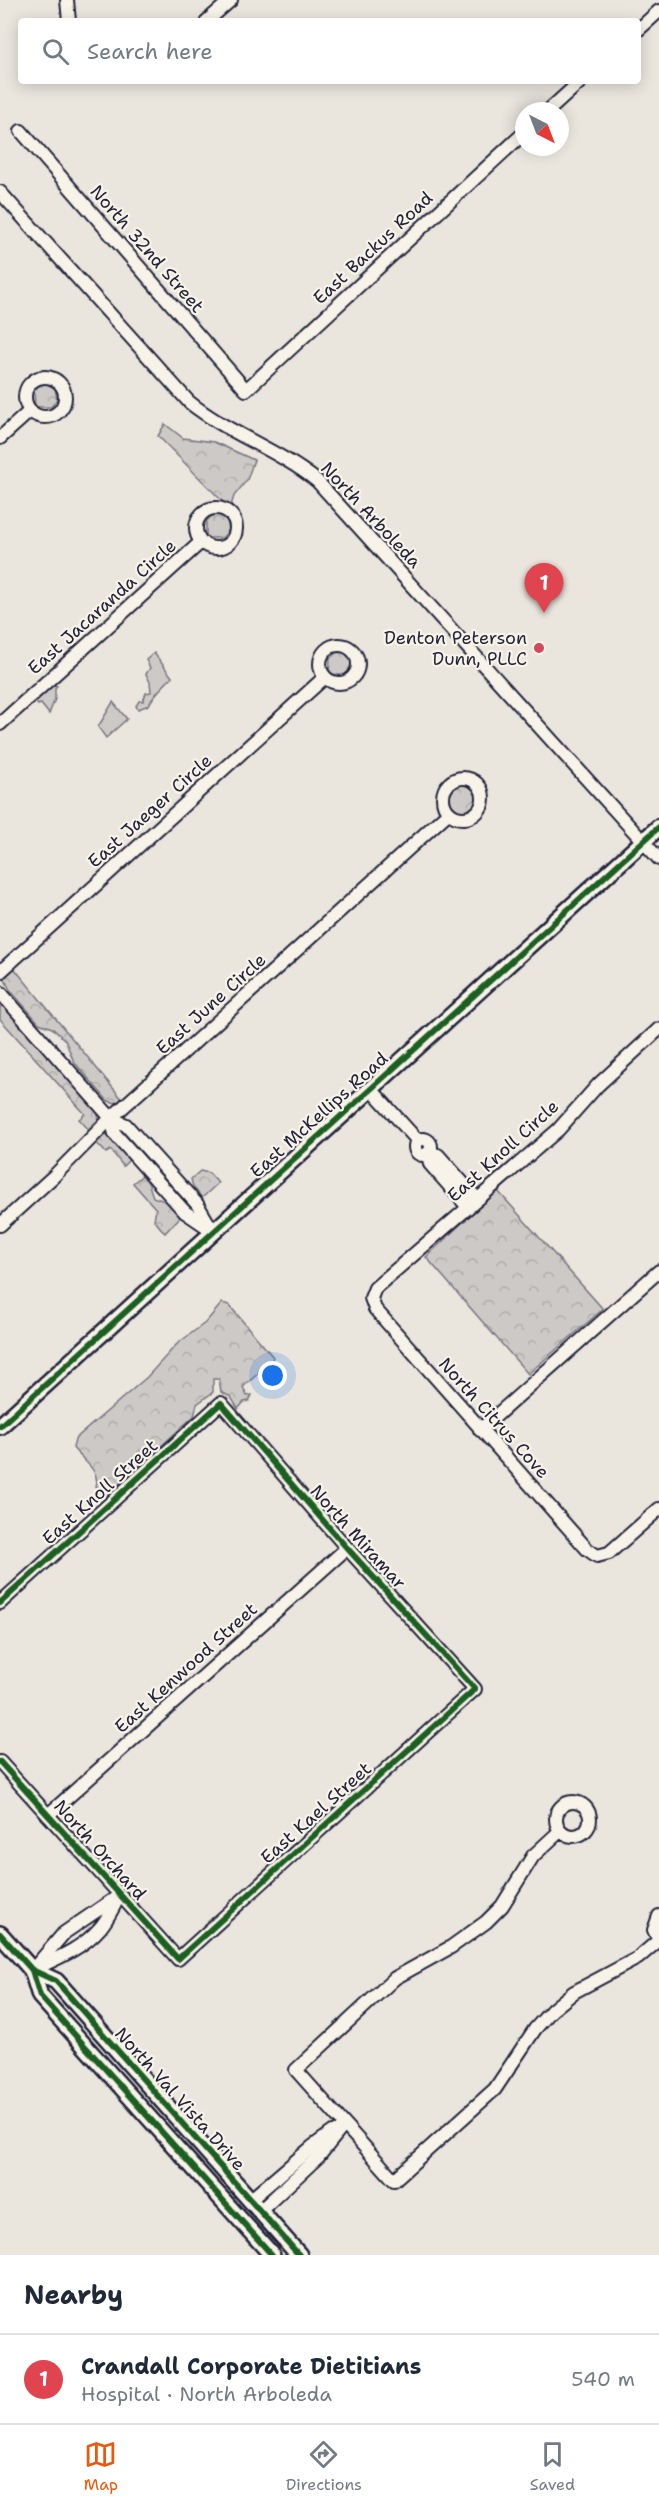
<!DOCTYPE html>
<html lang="en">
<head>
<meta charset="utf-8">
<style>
  body { margin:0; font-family:"Shantell Sans",sans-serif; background:#f6f6f7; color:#1f2937 }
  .compass { position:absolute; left:515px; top:102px; width:54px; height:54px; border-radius:50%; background:#fff; box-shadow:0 3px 15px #0003; rotate:138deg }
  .you { position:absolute; left:273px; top:1376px; width:21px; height:21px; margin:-15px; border:4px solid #fff; border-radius:50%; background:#1a73e8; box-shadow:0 0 0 9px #1a73e833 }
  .badge { display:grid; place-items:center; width:39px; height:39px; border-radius:50%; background:#ea580c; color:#fff; font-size:20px; font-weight:700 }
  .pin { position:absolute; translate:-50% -50px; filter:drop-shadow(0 2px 3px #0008) }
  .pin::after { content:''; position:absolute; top:32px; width:21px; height:18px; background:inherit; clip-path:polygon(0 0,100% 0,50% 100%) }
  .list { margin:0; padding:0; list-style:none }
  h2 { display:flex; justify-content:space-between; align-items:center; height:78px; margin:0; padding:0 24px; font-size:26px }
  h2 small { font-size:20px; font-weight:400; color:#747a83 }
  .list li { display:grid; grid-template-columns:39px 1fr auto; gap:18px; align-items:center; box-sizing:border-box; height:90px; padding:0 24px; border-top:2px solid #e0e1e3 }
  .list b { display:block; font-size:22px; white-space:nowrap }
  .list p { margin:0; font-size:20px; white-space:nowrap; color:#747a83 }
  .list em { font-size:20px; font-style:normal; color:#747a83 }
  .icon { flex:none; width:33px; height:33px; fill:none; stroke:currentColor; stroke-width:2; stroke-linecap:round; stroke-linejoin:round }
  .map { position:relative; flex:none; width:659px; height:2255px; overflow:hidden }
  .search { position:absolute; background:#fff; box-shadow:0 3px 15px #0003; left:18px; right:18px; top:18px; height:66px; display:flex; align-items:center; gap:15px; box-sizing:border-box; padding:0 21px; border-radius:6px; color:#747a83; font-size:22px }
  .sheet { height:168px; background:#fff }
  nav { display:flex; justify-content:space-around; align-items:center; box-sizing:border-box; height:84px; border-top:2px solid #e0e1e3; background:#fff; font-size:16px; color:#747a83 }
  nav a { display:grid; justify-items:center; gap:3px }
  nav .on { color:#ea580c }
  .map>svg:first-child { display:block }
  .green { fill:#cdc9c6; stroke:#787680; stroke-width:1.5 }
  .park { fill:url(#park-crowns); stroke:#787680; stroke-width:1.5 }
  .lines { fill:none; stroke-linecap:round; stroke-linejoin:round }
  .minor-casing { stroke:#22223b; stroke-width:16 }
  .major-casing { stroke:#22223b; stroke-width:20 }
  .minor { stroke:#f7f3e8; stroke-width:12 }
  .major { stroke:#f7f3e8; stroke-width:15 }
  .cycleway-casing { stroke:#f7f3e8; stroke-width:10 }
  .cycleway { stroke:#1b5e20; stroke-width:6 }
  .poi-dot { fill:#d1495b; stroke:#f7f3e8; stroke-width:2 }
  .labels { text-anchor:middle; stroke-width:4.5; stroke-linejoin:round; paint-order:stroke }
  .street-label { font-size:18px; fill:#22223b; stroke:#f7f3e8 }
  .poi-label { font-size:18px; fill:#22223b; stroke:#f7f3e8; text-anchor:end }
</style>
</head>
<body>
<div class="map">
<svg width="659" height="2255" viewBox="0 0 659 2255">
  <defs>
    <pattern id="park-crowns" width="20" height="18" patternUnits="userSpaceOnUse" patternTransform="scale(1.5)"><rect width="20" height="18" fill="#cdc9c6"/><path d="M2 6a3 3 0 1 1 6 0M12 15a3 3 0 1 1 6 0" fill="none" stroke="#b0acab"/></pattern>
  </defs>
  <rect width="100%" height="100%" fill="#eae6de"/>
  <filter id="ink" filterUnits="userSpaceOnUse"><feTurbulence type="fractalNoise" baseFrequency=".0167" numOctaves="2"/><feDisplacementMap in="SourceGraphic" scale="12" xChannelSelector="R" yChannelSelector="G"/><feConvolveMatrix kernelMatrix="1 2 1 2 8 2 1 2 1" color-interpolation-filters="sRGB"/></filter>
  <g filter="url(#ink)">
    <g class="green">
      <path d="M154 653 172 677C163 687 154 693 149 705L138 709 136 706 139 701H143L146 693 151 692 150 682 146 674 150 668 146 660Z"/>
      <path d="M53 684 57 686 55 688V699L49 714 41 704 38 705 35 701Z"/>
      <path d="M113 702 127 719 106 738 98 727Z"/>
    </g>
    <g class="park">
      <path d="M45 383 55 388 57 399 51 407H35L34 391 38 386Z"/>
      <path d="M165 424 183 438 214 442 254 460 247 480 234 496 231 506 223 502 158 436Z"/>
      <path d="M217 514 227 519 229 530 222 538H206V522L210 517Z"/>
      <path d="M338 651 349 654 353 661 351 670 343 676 329 673 330 658Z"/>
      <circle cx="463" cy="798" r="13"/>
      <path d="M14 968 122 1099 117 1103 108 1101 74 1062 65 1040 52 1028 39 1023 10 990 4 978Z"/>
      <path d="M0 1001 97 1111 99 1119 88 1129 79 1119 85 1114 0 1019Z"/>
      <path d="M105 1134 111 1136 131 1158 123 1166 111 1150 106 1153 95 1141Z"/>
      <path d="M200 1171 209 1173 218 1183 202 1198 193 1187 191 1179Z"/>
      <path d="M145 1173 153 1197 170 1203 181 1216 165 1233 154 1220 156 1209 133 1183Z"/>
      <path d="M497 1190 603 1309 528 1374 426 1257Z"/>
      <path d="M222 1303 229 1305 273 1357 271 1362 243 1387 247 1396 252 1395 249 1401 244 1402 238 1409 231 1397 221 1392 219 1379H213V1392L197 1404 194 1416 105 1497 96 1486C101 1471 81 1459 73 1448L75 1439 147 1377 177 1344 205 1323Z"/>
    </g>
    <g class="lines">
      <g class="minor-casing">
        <g id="minor">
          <path d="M67 0 69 21"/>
          <path d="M207 21 231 0"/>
          <path d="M638 30 659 11"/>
          <path d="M548 111 581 81"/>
          <path d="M21 131 246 390 524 133"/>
          <path d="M0 192 189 402C229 434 277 449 317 481L659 859"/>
          <circle cx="45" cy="397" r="20"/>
          <path d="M0 438 30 411"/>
          <circle cx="216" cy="528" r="20"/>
          <circle cx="339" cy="664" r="19"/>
          <path d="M0 724 201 542"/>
          <circle cx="463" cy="798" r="20"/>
          <path d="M0 972 325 677"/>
          <path d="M0 992 111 1118 126 1125 197 1204 213 1231"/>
          <path d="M659 1029 598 1085 558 1130 375 1288 371 1298 375 1309 587 1549 597 1556 609 1553 659 1509"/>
          <path d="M371 1089 418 1141"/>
          <path d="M111 1118 115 1134 185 1212 210 1229"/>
          <circle cx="423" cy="1147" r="8"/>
          <path d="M468 1207 430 1164 428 1153 438 1155 477 1199"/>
          <path d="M0 1225 54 1176 111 1118 448 813"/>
          <path d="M480 1430 659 1271"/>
          <path d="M0 1603 221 1403 347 1548 475 1689 178 1959 0 1762"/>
          <circle cx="573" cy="1819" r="17"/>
          <path d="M48 1815 347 1548"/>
          <path d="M560 1831 533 1856 502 1906 486 1922 451 1947 395 1978 296 2070 394 2180 495 2089 535 2029 552 2010 574 1992 638 1958 659 1940"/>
          <path d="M659 1916 654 1930 659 1940"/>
          <path d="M35 1967 64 1933 117 1897"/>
          <path d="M32 1970C56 1959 82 1949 100 1928 108 1919 114 1905 120 1895"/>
          <path d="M250 2200 312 2147 333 2132"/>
          <path d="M260 2211 319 2156 344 2125"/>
        </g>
      </g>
      <g class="major-casing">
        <g id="major">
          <path d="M0 1426 659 827"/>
          <path d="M0 1934 32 1970 56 1981 299 2255"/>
          <path d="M32 1970 40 1996 272 2255"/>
        </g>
      </g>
      <use href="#minor" class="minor"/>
      <use href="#major" class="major"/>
      <g class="cycleway-casing">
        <g id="cycleway">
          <path d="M0 1426 659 827"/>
          <path d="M0 1603 221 1403 347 1548 475 1689 178 1959 0 1762"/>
          <path d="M0 1934 32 1970 56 1981 299 2255"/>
          <path d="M32 1970 40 1996 272 2255"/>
        </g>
      </g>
      <use href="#cycleway" class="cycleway"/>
    </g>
  </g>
  <circle class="poi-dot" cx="539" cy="648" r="6"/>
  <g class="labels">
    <g class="street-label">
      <text transform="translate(373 248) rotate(-43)" y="6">East Backus Road</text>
      <text transform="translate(147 249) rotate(49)" y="6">North 32nd Street</text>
      <text transform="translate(371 515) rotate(47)" y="6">North Arboleda</text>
      <text transform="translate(102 607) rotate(-42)" y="6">East Jacaranda Circle</text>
      <text transform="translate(150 811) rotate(-42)" y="6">East Jaeger Circle</text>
      <text transform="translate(211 1004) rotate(-42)" y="6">East June Circle</text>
      <text transform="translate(319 1115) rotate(-42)" y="6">East McKellips Road</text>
      <text transform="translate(503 1151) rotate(-42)" y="6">East Knoll Circle</text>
      <text transform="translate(494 1418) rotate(48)" y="6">North Citrus Cove</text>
      <text transform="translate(100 1492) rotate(-42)" y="6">East Knoll Street</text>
      <text transform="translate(358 1537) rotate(48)" y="6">North Miramar</text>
      <text transform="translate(186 1668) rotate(-42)" y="6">East Kenwood Street</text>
      <text transform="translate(316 1813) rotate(-42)" y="6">East Kael Street</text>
      <text transform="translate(100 1850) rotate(48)" y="6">North Orchard</text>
      <text transform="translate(180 2099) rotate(48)" y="6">North Val Vista Drive</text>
    </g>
    <g class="poi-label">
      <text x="527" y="644">Denton Peterson<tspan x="527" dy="21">Dunn, PLLC</tspan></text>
    </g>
  </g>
</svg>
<svg class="compass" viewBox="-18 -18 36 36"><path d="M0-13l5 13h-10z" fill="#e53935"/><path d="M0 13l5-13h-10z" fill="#747a83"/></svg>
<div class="you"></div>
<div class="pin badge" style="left:544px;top:613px;background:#e0444e">1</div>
<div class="search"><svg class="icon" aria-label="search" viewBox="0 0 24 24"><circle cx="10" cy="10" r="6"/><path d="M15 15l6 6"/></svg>Search here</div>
</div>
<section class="sheet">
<h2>Nearby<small></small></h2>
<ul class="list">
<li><span class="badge" style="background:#e0444e">1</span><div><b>Crandall Corporate Dietitians</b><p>Hospital · North Arboleda</p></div><em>540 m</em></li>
</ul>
</section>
<nav>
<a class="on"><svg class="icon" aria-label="map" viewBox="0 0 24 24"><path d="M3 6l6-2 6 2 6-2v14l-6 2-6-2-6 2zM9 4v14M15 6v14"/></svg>Map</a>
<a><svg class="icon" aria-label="directions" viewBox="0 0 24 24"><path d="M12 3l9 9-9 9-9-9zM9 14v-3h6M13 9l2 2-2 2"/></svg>Directions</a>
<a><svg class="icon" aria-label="saved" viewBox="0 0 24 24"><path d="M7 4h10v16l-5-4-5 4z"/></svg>Saved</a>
</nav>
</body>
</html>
